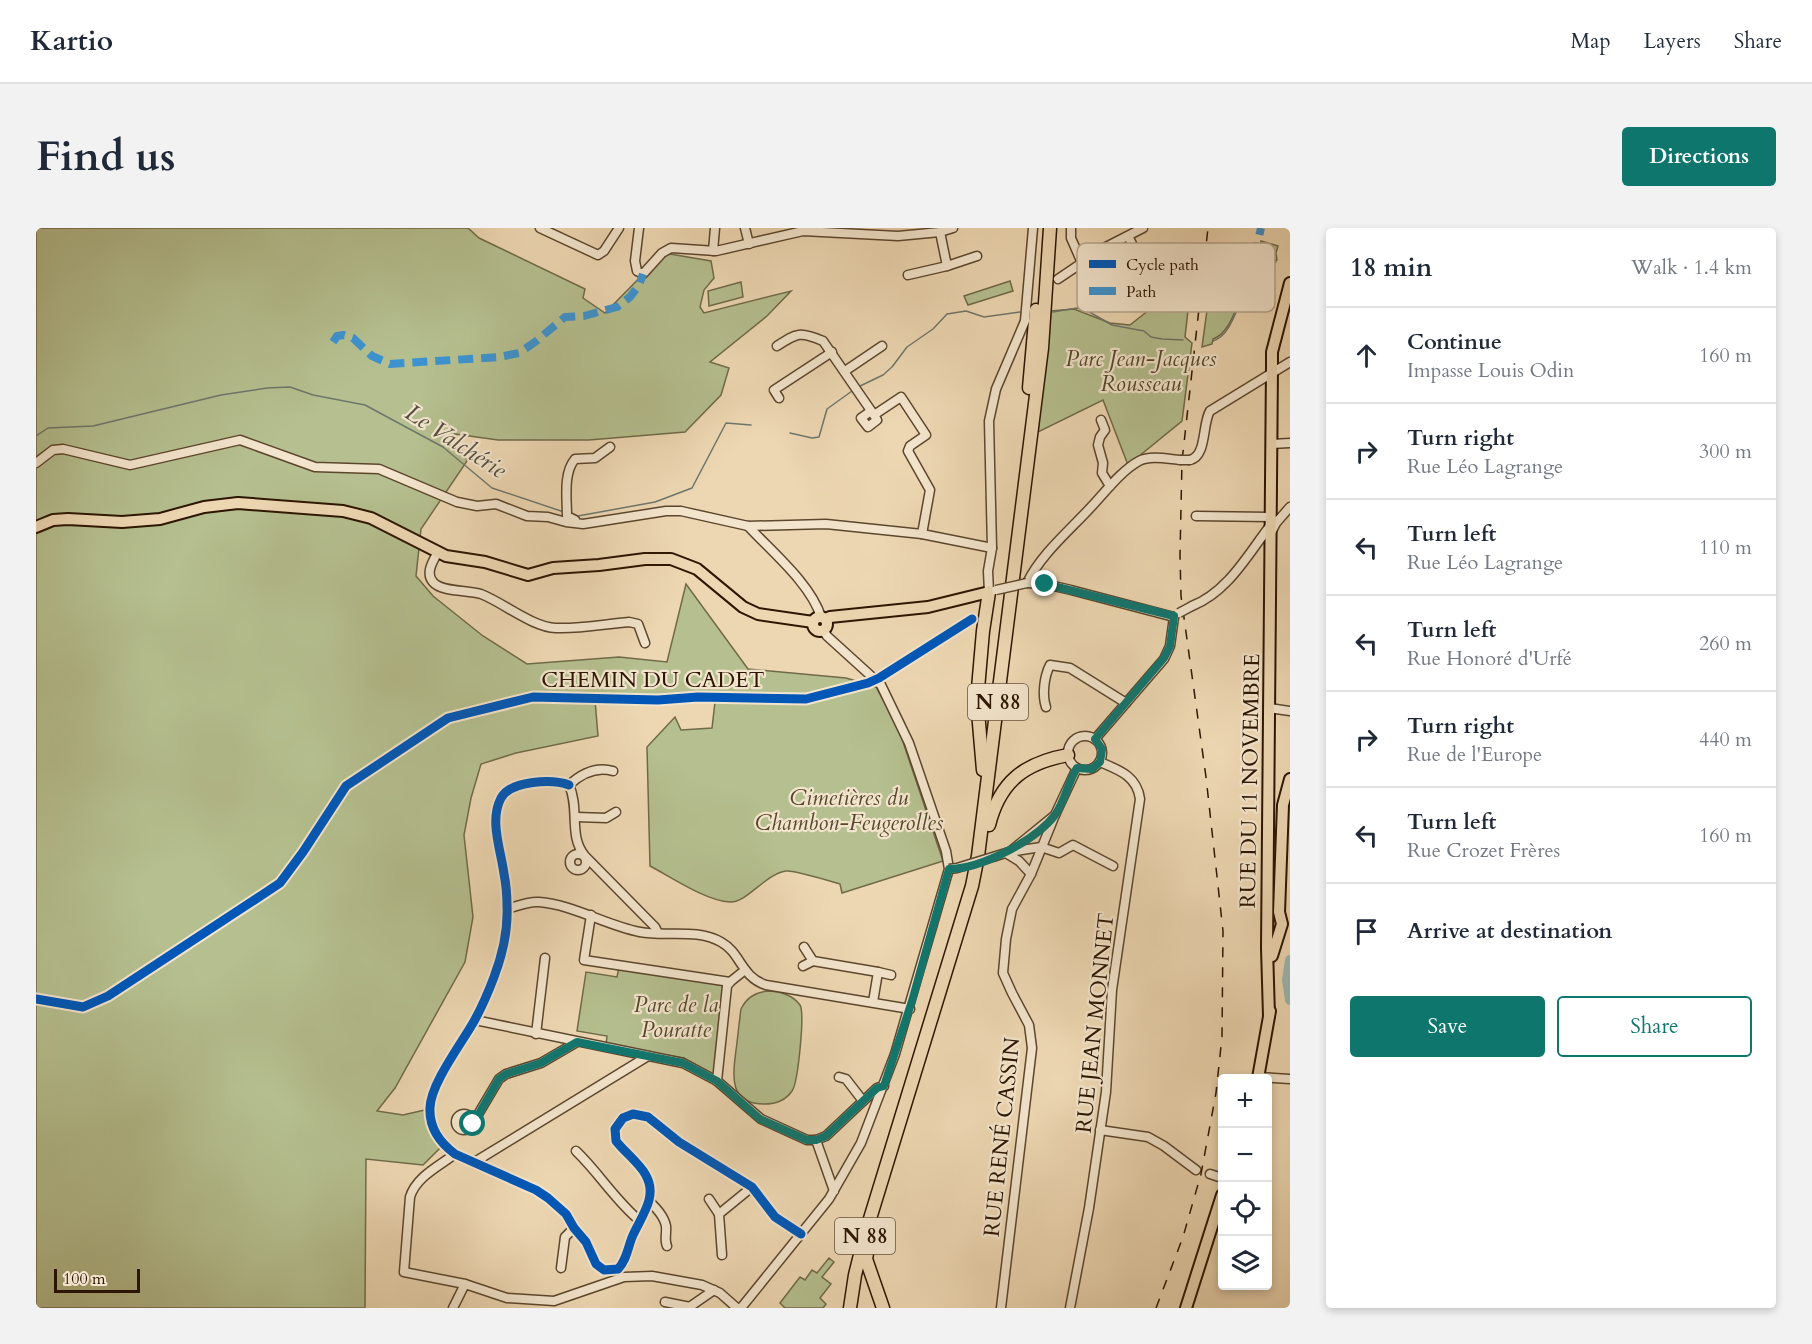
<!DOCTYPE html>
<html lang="en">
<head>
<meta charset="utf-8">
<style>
  body { margin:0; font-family:Cardo,serif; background:#f2f2f3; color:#1f2937 }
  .controls { position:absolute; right:18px; bottom:18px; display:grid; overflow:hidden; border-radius:6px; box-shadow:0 3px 9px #0003 }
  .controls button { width:54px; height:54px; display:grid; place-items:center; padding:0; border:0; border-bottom:2px solid #e0e1e3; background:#fff; color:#1f2937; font:30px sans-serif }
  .scale { position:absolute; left:18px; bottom:15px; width:86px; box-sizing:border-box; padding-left:6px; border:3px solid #2c1501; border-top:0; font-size:16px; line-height:21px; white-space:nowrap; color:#2c1501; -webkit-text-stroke:4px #f3e5cd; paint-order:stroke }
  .stop { position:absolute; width:18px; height:18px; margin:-14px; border:4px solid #0f766e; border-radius:50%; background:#fff }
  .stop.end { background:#0f766e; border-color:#fff; box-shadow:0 2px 6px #0008 }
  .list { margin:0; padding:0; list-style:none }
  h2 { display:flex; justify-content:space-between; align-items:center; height:78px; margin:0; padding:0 24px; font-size:26px }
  h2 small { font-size:20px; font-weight:400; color:#747a83 }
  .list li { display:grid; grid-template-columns:39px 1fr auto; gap:18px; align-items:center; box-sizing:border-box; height:96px; padding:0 24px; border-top:2px solid #e0e1e3 }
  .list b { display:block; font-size:22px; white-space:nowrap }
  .list p { margin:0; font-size:20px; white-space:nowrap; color:#747a83 }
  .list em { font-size:20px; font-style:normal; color:#747a83 }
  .actions { display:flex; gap:12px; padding:18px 24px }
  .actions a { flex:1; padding:14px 0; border:2px solid #0f766e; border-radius:6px; text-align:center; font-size:21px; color:#0f766e }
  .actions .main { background:#0f766e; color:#fff }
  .icon { flex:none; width:33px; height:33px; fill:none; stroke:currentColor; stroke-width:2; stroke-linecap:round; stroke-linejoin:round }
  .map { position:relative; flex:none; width:1254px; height:1080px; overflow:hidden; border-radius:6px }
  header { display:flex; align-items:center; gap:36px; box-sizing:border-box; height:84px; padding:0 30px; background:#fff; border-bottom:2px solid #e0e1e3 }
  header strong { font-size:28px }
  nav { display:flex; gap:33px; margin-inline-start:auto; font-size:21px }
  .intro { display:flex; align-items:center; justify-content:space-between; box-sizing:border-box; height:144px; padding:0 36px }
  h1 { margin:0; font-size:42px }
  .button { padding:15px 27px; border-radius:6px; background:#0f766e; color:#fff; font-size:21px; font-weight:700 }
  main { display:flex; gap:36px; padding:0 36px }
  aside { flex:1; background:#fff; border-radius:6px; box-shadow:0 3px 9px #0003 }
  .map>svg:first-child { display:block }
  .green { fill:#b5bf8f; stroke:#706a48; stroke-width:1.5 }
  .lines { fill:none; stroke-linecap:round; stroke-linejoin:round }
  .stream { stroke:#6e776c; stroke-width:1.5 }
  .river { stroke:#9ab8b3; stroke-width:10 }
  .minor-casing { stroke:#5c462d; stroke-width:11 }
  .major-casing { stroke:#2c1501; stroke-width:14 }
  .highway-casing { stroke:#2c1501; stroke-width:15 }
  .minor { stroke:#f3e5cd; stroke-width:8 }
  .major { stroke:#edd7b2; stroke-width:10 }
  .highway { stroke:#edd7b2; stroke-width:12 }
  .rail { stroke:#2c1501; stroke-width:1.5; stroke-dasharray:10 10; stroke-linecap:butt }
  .minor-bridge-casing { stroke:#5c462d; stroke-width:11; stroke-linecap:butt }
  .minor-bridge { stroke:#f3e5cd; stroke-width:8 }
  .quiet { stroke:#3c93d0; stroke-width:8; stroke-dasharray:15 8; stroke-linecap:butt }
  .cycleway-casing { stroke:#f3e5cd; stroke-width:13 }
  .cycleway { stroke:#0057b8; stroke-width:9 }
  .route { stroke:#0f766e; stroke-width:8 }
  .labels { text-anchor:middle; stroke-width:4.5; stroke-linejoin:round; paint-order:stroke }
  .shield { fill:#f3e5cd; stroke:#68533e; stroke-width:1.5 }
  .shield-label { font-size:21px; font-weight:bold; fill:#2c1501 }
  .park-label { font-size:22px; font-style:italic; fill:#55482c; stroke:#f3e5cd }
  .street-label { font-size:22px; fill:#2c1501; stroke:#f3e5cd }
  .water-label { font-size:24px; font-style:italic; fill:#524e3f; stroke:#f3e5cd }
  .key { fill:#f3e5cd; stroke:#b7a790; stroke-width:1.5 }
  .key-label { font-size:16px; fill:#2c1501 }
</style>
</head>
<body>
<header>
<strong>Kartio</strong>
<nav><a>Map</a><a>Layers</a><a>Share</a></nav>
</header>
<div class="intro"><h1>Find us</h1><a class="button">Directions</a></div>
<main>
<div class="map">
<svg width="1254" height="1080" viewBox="0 0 1254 1080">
  <rect width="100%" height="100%" fill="#edd7b2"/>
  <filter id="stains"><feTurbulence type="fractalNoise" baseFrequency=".00333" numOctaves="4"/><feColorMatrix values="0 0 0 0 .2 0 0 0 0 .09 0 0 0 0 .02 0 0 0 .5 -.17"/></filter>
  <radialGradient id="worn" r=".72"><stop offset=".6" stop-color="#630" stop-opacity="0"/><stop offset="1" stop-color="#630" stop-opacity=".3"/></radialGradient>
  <g class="green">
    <path d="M0 0H432L443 10 549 61 547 70 569 85 626 27 634 26 675 33 678 50 668 62 664 79 668 85 755 63 731 88 674 134 693 140 685 167 649 204 553 212H462L419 206 431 233 385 301 380 348 397 368 447 408 491 436 583 429 631 434 650 356 712 441 810 450 840 459 862 499 907 633 806 665 804 656C794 653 758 642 750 643 729 646 711 675 694 674 670 673 635 649 614 638L611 519 639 489 645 502 676 500 680 465 629 470 559 472 562 508 480 525 445 536 435 570 428 607 437 689 429 734 359 860 341 883 367 887 389 882 392 898 404 920 387 937 330 931 329 1080H0Z"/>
    <path d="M1225 13 1242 18 1240 25 1241 32C1232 36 1224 41 1217 48 1202 65 1198 104 1177 111L1176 116 1166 119 1179 24 1182 33 1215 21 1216 16 1224 18Z"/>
    <path d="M974 53 977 63 932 77 928 68Z"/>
    <path d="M705 54 707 69 673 78 672 63Z"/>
    <path d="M1150 56 1154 65 1149 109 1156 115 1146 193 1092 237 1067 172 1002 204 1015 83 1038 81 1074 95 1094 97 1123 74Z"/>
    <path d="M583 739 689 755 678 847 648 830 570 817 571 808 541 803 550 744 581 749Z"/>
    <path d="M731 763C743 763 757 767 764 777 769 785 762 855 756 863 750 872 739 876 728 876 692 876 697 847 700 822 702 808 703 795 705 781 711 769 719 765 731 763Z"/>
    <path d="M793 1030 798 1034 786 1049 795 1056 784 1070 790 1076 787 1080H749L744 1075 764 1049 769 1052 776 1042 781 1045Z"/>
  </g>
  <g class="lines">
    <g class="stream">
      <path d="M1017 84 1041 80 1050 82 1076 97 1108 103 1115 109 1126 111 1147 112"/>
      <path d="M1177 113C1195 107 1199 82 1208 67 1216 53 1225 42 1240 34"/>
      <path d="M822 159 847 147 856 139 871 119 897 101 911 86 930 83 948 89 984 84"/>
      <path d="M754 205 776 210 783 209 791 181 816 163"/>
      <path d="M0 208 12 200 57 198 185 167 231 160 254 159 277 167 329 177 407 219 456 260 528 284"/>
      <path d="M538 287 542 288 619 274 656 260 690 195 715 197"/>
    </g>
    <path class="river" d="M1254 732 1251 752 1254 772"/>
    <g class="minor-casing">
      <g id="minor">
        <path d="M504 0 562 27 568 23 583 0"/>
        <path d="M603 0 599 33 601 43 607 46 626 25 635 20 680 23 767 3 862 8 904 4 917 0"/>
        <path d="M709 0 713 16"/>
        <path d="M1035 0V10L1046 35"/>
        <path d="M1092 8 1116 55"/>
        <path d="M677 23 679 0"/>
        <path d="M911 38 941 28"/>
        <path d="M872 47 911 38 904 4"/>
        <path d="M1022 51 1068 20 1107 0"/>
        <path d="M741 118C761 105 764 103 787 113L838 187 865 169 890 207 874 218 872 223 894 262 886 306"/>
        <path d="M809 143 846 118"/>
        <path d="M743 170 738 162 796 124"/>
        <path d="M835 183 825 190 832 199 841 192 838 187"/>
        <path d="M1065 192 1069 202 1064 209 1062 217 1067 235 1066 245 1074 258"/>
        <path d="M1235 216 1254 215"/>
        <path d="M1154 232C1171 228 1166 196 1174 183L1254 134"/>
        <path d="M0 235 17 222 27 221 94 237 204 212 279 239 343 241 421 274 441 278 460 276 491 288 512 289 530 294 547 296 630 283H645L712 298 790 296 886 306 956 320"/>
        <path d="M1160 288 1234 289"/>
        <path d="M539 292 531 288C531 271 527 245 539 231L559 230 574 219"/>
        <path d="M712 298C735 323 775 356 785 389"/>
        <path d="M1236 303 1240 295 1254 279"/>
        <path d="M402 324C397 333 389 345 397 354 405 364 432 362 445 366 468 375 496 399 520 400 544 401 569 396 593 394L602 396 609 415"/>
        <path d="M956 363 953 364 952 343 956 320 953 193 960 161 989 93 997 0"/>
        <path d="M1156 378C1192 364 1212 326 1234 298"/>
        <path d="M1138 389 1035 362 1009 356 991 355C1005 326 1034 302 1056 278 1070 263 1085 243 1103 233 1114 227 1132 231 1144 232"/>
        <path d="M1010 479C1006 467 1008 449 1014 437L1034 440 1090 475"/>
        <path d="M1233 480 1254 483"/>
        <circle cx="1049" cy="525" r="17"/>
        <path d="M1059 511 1128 431 1134 418 1138 389"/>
        <path d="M577 543C560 538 546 545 533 557 544 581 532 608 549 628L619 699 622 705"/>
        <path d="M533 557C517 551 475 552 465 570 453 593 465 622 468 646 470 656 471 667 471 678 472 701 466 728 458 749 452 765 445 781 437 795 425 816 394 857 394 880 393 900 403 914 419 926L500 962 512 970 530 986 538 1000 550 1014 560 1036 568 1042 582 1041C591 1032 592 1018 597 1007 602 996 610 984 613 972 620 945 594 931 580 913L579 901 587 890 597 886 612 889 643 914 716 959 739 989 765 1006"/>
        <path d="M540 589 570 590 580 584"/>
        <path d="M976 622 1019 587 1041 540"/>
        <path d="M970 625 983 633 995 646"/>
        <circle cx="542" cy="634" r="8"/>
        <path d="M960 628 973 624 1005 619 1023 625 1037 617 1077 638"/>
        <path d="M471 681C481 678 493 673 503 674 538 677 569 697 604 704 630 709 661 700 685 714 705 725 705 749 730 757L874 781"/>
        <path d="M555 687 548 732 694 754"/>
        <path d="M768 719 777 733 842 744 837 774"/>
        <path d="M767 738 777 733"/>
        <path d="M842 744 855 747"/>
        <path d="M0 771 47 779 72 768 226 667 244 655 267 624 310 558 412 490 497 469 622 472 662 469 770 471 832 455 843 450 936 391"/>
        <path d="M439 792 647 835 681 853 725 891 771 912H780L790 908 841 860 848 858"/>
        <path d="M500 806 509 730"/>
        <path d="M803 849 810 851 827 873"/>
        <path d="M1222 849 1254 851"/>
        <path d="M681 853 691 758 694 754 709 742"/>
        <circle cx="428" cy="894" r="8"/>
        <path d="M437 895 463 851 470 846 505 835 541 814"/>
        <path d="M1064 902 1112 909 1128 918 1160 942"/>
        <path d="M780 912 798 963"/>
        <path d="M540 923C563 945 579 972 603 992"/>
        <path d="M419 926C403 938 380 949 374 969L368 1044 429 1056 471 1070 518 1073 588 1049 616 1048 666 1057 684 1065 701 1080"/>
        <path d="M437 935 612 828"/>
        <path d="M1174 946 1186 950"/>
        <path d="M673 971 683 986"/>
        <path d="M613 973C620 980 628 988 630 998 631 1005 628 1011 631 1018"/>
        <path d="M686 1027 683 986 716 959"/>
        <path d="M525 1040 529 1009 538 1000"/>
        <path d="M629 1074 654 1079"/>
        <path d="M417 1080 429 1056"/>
        <path d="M652 1080 678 1062"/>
        <path d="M705 1080 793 971 825 915 859 826 913 641 910 623 873 515 845 457 791 408 787 402"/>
        <path d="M965 1080 996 820 993 797 976 765 967 745 970 711 976 681 995 646 1019 587"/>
        <path d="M1034 1080 1053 980 1070 864 1076 762 1104 571C1101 548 1083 542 1064 534"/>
      </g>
    </g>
    <g class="major-casing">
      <g id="major">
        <path d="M0 299 17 292 32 291 86 294 124 291 168 279 202 275 307 283 335 290 410 328 449 334 492 347 517 340 563 337 609 331H635L661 341 707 379 722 386 777 394"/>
        <circle cx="784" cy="396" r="7"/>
        <path d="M790 391 794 389 892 379 953 364"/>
        <path d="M1236 728 1246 696 1243 684 1247 577 1254 551"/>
        <path d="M1233 788 1231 720 1236 138V124L1254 55"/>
        <path d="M1222 850 1234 783"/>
        <path d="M1150 1080 1186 967"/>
      </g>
    </g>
    <g class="highway-casing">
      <g id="highway">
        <path d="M993 160 1000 82"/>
        <path d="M947 542 941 472 947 403 953 364"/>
        <path d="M953 597C964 553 989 535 1032 527"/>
        <path d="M832 1020 830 1031 847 1080"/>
        <path d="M814 1080 819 1047 829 1007 936 658 942 628 1006 120 1014 0"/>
      </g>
    </g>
    <use href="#minor" class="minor"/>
    <use href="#major" class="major"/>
    <use href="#highway" class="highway"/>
    <path class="rail" d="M1120 1080 1147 1009 1165 946 1180 865 1186 809 1187 703 1170 549 1145 368 1144 327 1146 233 1172 0"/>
    <g class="minor-bridge-casing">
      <g id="minor-bridge">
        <path d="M1144 232H1154"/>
        <path d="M960 362 991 355"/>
        <path d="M1143 385 1156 378"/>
        <path d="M913 641 921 640 960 628"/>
      </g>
    </g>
    <use href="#minor-bridge" class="minor-bridge"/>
    <g class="quiet">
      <path d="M1207 47 1215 43 1225 0"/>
      <path d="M297 114 301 108 308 107 317 110 336 128 354 136 463 129 483 125 499 114 529 89 548 88 581 79 594 69 603 57 607 46"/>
    </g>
    <g class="cycleway-casing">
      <g id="cycleway">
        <path d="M533 557C517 551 475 552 465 570 453 593 465 622 468 646 470 656 471 667 471 678 472 701 466 728 458 749 452 765 445 781 437 795 425 816 394 857 394 880 393 900 403 914 419 926L500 962 512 970 530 986 538 1000 550 1014 560 1036 568 1042 582 1041C591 1032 592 1018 597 1007 602 996 610 984 613 972 620 945 594 931 580 913L579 901 587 890 597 886 612 889 643 914 716 959 739 989 765 1006"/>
        <path d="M0 771 47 779 72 768 226 667 244 655 267 624 310 558 412 490 497 469 622 472 662 469 770 471 832 455 843 450 936 391"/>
      </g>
    </g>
    <use href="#cycleway" class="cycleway"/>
  </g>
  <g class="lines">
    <path class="route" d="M437 896 463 851 470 846 505 835 541 814 647 835 681 853 724 891 771 912H780L790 908 841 860 848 858 876 773 913 641C945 641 1000 612 1019 587 1029 573 1032 554 1041 540L1056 541 1064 534 1066 521 1059 511 1128 430 1134 418 1138 388 1009 356"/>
  </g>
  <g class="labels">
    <g class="shield">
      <rect x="932" y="456" width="60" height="36" rx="4.5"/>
      <rect x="799" y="990" width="60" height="36" rx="4.5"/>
    </g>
    <g class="shield-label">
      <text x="962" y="481">N 88</text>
      <text x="829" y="1015">N 88</text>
    </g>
    <g class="park-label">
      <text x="1105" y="138">Parc Jean-Jacques<tspan x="1105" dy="25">Rousseau</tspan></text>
      <text x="813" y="577">Cimetières du<tspan x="813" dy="25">Chambon-Feugerolles</tspan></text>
      <text x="640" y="784">Parc de la<tspan x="640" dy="25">Pouratte</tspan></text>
    </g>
    <g class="street-label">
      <text x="617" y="459">CHEMIN DU CADET</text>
      <text transform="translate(1213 553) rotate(-89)" y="8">RUE DU 11 NOVEMBRE</text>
      <text transform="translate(1058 795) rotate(-84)" y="8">RUE JEAN MONNET</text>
      <text transform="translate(965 909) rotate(-84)" y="8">RUE RENÉ CASSIN</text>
    </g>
    <g class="water-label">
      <text transform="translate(420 213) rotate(33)" y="8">Le Valchérie</text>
    </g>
  </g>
  <rect x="1041" y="15" width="198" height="69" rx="9" class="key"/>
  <rect x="1053" y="32" width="27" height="8" fill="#0057b8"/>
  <rect x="1053" y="59" width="27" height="8" fill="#3c93d0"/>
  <g class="key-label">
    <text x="1090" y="42">Cycle path</text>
    <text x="1090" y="69">Path</text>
  </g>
  <rect width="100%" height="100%" filter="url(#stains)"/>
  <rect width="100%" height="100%" fill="url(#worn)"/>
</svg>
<div class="controls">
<button>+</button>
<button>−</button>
<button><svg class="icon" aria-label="locate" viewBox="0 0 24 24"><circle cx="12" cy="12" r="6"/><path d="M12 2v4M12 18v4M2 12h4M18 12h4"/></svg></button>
<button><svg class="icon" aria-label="layers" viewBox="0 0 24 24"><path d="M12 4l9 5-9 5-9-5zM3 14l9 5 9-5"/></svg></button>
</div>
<div class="scale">100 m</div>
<div class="stop" style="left:437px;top:896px"></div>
<div class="stop end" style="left:1009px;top:356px"></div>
</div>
<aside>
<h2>18 min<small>Walk · 1.4 km</small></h2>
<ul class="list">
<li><svg class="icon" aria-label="ahead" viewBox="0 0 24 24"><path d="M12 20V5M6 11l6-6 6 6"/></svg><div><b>Continue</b><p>Impasse Louis Odin</p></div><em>160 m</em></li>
<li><svg class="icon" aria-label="right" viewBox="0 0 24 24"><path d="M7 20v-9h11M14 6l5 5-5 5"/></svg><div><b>Turn right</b><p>Rue Léo Lagrange</p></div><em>300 m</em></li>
<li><svg class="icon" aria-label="left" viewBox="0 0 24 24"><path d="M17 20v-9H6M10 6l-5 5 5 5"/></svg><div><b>Turn left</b><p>Rue Léo Lagrange</p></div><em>110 m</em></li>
<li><svg class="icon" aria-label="left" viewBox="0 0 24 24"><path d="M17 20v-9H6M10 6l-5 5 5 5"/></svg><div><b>Turn left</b><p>Rue Honoré d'Urfé</p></div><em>260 m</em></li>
<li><svg class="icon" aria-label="right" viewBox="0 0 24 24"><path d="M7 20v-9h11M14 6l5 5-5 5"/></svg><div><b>Turn right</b><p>Rue de l'Europe</p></div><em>440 m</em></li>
<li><svg class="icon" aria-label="left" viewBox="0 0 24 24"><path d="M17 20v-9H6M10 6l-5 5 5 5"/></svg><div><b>Turn left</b><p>Rue Crozet Frères</p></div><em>160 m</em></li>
<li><svg class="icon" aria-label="arrive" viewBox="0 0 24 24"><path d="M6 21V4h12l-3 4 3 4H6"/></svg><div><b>Arrive at destination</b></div></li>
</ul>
<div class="actions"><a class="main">Save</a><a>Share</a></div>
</aside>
</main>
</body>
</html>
